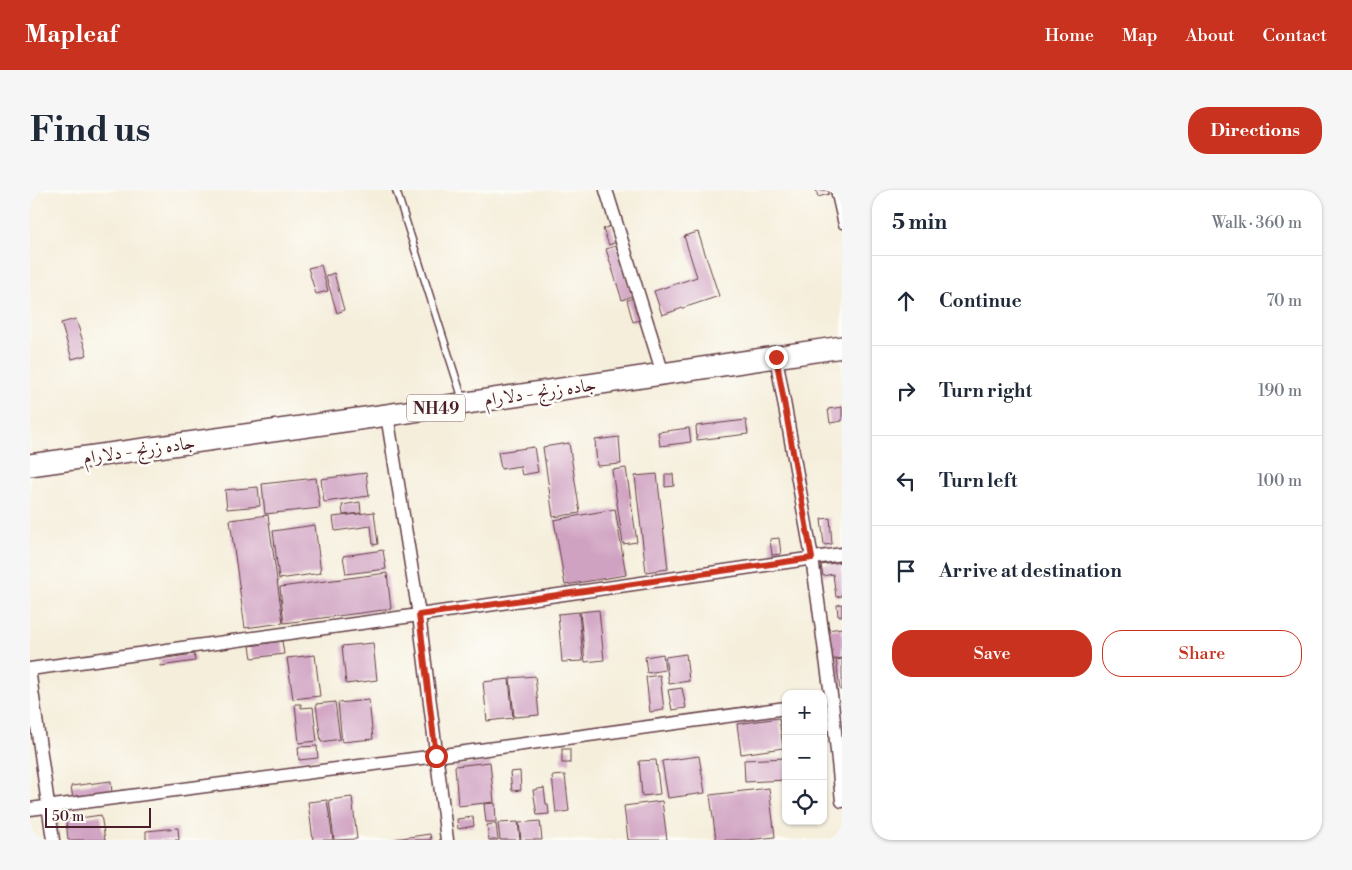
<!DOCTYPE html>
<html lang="en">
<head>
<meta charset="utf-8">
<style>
  body { margin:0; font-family:"Libre Bodoni",Amiri,serif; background:#f6f6f7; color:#1f2937 }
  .controls { position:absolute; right:15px; bottom:15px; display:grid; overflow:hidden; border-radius:10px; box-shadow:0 1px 4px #0004 }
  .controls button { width:45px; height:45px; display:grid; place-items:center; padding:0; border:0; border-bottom:1px solid #e0e1e3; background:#fff; color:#1f2937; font:25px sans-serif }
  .scale { position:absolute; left:15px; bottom:12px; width:106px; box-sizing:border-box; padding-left:5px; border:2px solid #4a1f2b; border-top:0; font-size:14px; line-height:18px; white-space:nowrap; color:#4a1f2b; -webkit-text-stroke:4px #fdfcf7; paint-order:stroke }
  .stop { position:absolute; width:15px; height:15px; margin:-11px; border:4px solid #c8321e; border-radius:50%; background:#fff }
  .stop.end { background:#c8321e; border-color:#fff; box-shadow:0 1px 5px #0008 }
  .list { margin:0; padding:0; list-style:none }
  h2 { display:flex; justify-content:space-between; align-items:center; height:65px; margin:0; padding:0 20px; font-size:21px }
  h2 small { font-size:16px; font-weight:400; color:#747a83 }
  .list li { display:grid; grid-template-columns:32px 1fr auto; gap:15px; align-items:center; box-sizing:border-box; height:90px; padding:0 20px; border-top:1px solid #e0e1e3 }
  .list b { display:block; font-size:19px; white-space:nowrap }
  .list em { font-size:16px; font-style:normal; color:#747a83 }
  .actions { display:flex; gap:10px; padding:15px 20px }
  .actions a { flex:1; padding:11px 0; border:1px solid #c8321e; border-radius:20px; text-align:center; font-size:18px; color:#c8321e }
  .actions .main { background:#c8321e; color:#fff }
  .icon { flex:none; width:28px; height:28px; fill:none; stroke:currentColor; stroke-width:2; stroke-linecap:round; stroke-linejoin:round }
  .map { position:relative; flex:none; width:812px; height:650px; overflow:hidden; border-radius:20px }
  header { display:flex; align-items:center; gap:30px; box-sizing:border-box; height:70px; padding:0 25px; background:#c8321e; color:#fff }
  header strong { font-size:24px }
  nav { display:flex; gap:28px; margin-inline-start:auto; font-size:18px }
  .intro { display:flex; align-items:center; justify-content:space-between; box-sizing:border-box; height:120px; padding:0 30px }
  h1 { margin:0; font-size:35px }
  .button { padding:12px 22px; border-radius:20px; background:#c8321e; color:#fff; font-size:18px; font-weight:700 }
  main { display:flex; gap:30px; padding:0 30px }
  aside { flex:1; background:#fff; border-radius:20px; box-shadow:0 1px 4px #0004 }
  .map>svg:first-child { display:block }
  .building { fill:#d0a2c2 }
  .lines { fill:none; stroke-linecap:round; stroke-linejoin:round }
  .service-casing { stroke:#643e45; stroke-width:9 }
  .minor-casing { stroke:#643e45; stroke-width:15 }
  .trunk-casing { stroke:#643e45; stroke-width:24 }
  .service { stroke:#fff; stroke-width:6 }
  .minor { stroke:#fff; stroke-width:12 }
  .trunk { stroke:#fff; stroke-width:21 }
  .route { stroke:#c8321e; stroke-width:6 }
  .labels { text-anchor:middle; stroke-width:5; stroke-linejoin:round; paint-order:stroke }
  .shield { fill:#fdfcf7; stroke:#806168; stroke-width:1 }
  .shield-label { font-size:16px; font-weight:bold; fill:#4a1f2b }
  .street-label { font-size:18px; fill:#4a1f2b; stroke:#fdfcf7 }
</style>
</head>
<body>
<header>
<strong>Mapleaf</strong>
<nav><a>Home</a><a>Map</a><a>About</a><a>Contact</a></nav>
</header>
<div class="intro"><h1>Find us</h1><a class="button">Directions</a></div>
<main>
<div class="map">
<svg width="812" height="650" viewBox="0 0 812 650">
  <rect width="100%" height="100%" fill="#fdfcf7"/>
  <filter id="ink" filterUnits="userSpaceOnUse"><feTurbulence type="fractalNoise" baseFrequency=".02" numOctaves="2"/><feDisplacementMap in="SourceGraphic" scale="10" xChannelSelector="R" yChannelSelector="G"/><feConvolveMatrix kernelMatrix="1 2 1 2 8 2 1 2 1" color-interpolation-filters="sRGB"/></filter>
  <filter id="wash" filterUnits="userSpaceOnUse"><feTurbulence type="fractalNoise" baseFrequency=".0096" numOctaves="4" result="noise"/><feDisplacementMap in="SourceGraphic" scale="20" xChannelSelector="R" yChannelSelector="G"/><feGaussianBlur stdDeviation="1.12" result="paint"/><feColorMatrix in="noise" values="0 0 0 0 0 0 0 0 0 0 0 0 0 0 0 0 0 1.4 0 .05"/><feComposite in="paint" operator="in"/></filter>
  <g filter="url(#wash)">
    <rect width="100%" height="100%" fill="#f5eedb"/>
    <g id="blocks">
      <g class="building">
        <path d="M786 0H798L799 4 788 7Z"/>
        <path d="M581 36 586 52 579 55 573 39Z"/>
        <path d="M668 42 689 106 632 125 624 101 667 87 654 46Z"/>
        <path d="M586 56 602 106 592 110 576 59Z"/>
        <path d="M291 75 298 101 286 104 278 78Z"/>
        <path d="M304 83 314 120 307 123 296 86Z"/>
        <path d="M604 108 610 130 603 132 597 110Z"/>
        <path d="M46 129 57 165 42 169 31 133Z"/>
        <path d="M812 217V231L800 233 798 219Z"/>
        <path d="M716 230 718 244 667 250 666 236Z"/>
        <path d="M659 238 661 252 630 256 628 242Z"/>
        <path d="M589 247 591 274 567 276 565 250Z"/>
        <path d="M539 253 550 323 523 327 513 257Z"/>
        <path d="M504 257 508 282 492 285 490 276 471 279 468 262Z"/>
        <path d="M596 278 607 352 593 354 582 280Z"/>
        <path d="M336 283 339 306 294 312 291 289Z"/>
        <path d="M627 284 638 379 616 382 605 286Z"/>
        <path d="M635 284H643L644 296 635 297Z"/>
        <path d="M286 288 290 318 235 324 232 294Z"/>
        <path d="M228 297 230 316 197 319 195 300Z"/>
        <path d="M330 312 331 323 313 325 312 315Z"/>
        <path d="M585 319 596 385 535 395 524 330Z"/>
        <path d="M344 322 348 354 343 355 341 336 305 341 303 327Z"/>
        <path d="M238 325 253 433 215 438 200 330Z"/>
        <path d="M800 328 802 354 794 355 791 329Z"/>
        <path d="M285 335 291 383 249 389 243 341Z"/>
        <path d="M749 348 751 364 742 365 740 349Z"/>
        <path d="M353 360 356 379 316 384 313 366Z"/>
        <path d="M812 372V406L806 407 803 384 793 386 791 375Z"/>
        <path d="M357 383 361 419 254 433 250 397Z"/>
        <path d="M812 414V426H808L807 415Z"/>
        <path d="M569 420 574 470 555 472 550 422Z"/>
        <path d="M549 422 553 471 532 472 528 424Z"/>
        <path d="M812 438V468L800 470 797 440Z"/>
        <path d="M252 451 254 464 222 468 220 456Z"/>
        <path d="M343 453 347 490 316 494 312 456Z"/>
        <path d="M164 464 165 471 131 476 130 469Z"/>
        <path d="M633 464 635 480 617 483 615 467Z"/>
        <path d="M656 464 659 491 639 494 635 467Z"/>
        <path d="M285 465 290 506 263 509 257 468Z"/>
        <path d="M812 469V500H810L806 470Z"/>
        <path d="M630 485 634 520 620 522 616 487Z"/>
        <path d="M505 486 509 525 484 527 480 488Z"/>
        <path d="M479 489 483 528 457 531 453 492Z"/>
        <path d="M652 498 656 518 642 520 638 500Z"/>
        <path d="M339 510 343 549 312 552 308 513Z"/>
        <path d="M305 512 310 549 291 552 286 514Z"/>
        <path d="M265 514H271V518L283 517 287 551 269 553Z"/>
        <path d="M749 528 753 558 711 564 707 534Z"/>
        <path d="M287 556 288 568 269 570 268 557Z"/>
        <rect x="532" y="559" width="8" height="14"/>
        <path d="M669 566 675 603 638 608 632 571Z"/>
        <path d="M756 568V590L715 592 714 570Z"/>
        <path d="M626 570 630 604 612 606 609 571Z"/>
        <path d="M460 572 464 612 428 616 425 576Z"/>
        <path d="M490 581 491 600 482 601 480 582Z"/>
        <path d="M535 585 539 621 526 623 522 586Z"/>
        <path d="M81 591 82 604 43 609 41 596Z"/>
        <path d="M514 598 516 614H518L519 624 507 625 503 600Z"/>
        <path d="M739 598 745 647 717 650H686L680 605Z"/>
        <path d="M322 607 327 649 304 650 299 610Z"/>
        <path d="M297 610 303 650H283L278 612Z"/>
        <path d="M632 611 637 650H598L594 616Z"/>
        <path d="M465 613 466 632H456L454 614Z"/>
        <path d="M71 625 75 650H38L36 630Z"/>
        <path d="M443 627 444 636 428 639 427 629Z"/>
        <path d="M510 631 512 650H491L489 633Z"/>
        <path d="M488 632 490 650H470L468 633Z"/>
        <path d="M466 634 468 650H459L457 635Z"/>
        <path d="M148 638 149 650H116V641Z"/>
        <path d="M400 644 401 650H365V649Z"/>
      </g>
    </g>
  </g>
  <g filter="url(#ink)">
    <use href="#blocks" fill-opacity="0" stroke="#643e45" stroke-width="1"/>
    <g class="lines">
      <g class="service-casing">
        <g id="service">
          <path d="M366 0 433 210"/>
          <path d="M804 0 812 35"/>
        </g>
      </g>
      <g class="minor-casing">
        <g id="minor">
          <path d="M576 0 633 184"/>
          <path d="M746 167 782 368 802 512 812 611"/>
          <path d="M357 225 389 425 417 650"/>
          <path d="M0 479 389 425 812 364"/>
          <path d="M0 486 23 650"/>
          <path d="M0 619 406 566 756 518"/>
        </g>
      </g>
      <g class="trunk-casing">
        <path id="trunk" d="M0 275 357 225 812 157"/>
      </g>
      <use href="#service" class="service"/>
      <use href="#minor" class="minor"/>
      <use href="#trunk" class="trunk"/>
    </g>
  </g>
  <g class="lines" filter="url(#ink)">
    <path class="route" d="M406 566 389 425 782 368 746 167"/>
  </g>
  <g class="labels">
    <rect class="shield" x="377" y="204.5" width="58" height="27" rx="4"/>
    <g class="shield-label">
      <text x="406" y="224">NH49</text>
    </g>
    <g class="street-label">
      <text transform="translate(510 202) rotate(-8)" y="6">جاده زرنج - دلارام</text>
      <text transform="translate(109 260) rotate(-8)" y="6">جاده زرنج - دلارام</text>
    </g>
  </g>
</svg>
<div class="controls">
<button>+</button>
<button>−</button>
<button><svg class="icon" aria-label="locate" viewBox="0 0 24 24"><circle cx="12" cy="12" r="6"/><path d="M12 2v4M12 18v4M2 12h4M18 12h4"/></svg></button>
</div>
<div class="scale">50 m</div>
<div class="stop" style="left:406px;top:566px"></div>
<div class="stop end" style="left:746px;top:167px"></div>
</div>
<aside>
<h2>5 min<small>Walk · 360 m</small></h2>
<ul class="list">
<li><svg class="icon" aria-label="ahead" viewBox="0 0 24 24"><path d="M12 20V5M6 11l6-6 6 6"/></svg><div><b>Continue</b></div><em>70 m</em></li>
<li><svg class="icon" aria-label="right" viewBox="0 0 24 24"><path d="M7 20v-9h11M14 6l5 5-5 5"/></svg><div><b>Turn right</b></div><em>190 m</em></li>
<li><svg class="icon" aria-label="left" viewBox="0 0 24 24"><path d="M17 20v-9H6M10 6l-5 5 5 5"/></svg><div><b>Turn left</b></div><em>100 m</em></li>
<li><svg class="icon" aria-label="arrive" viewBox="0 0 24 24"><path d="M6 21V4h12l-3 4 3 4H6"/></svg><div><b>Arrive at destination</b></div></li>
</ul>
<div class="actions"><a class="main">Save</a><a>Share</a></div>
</aside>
</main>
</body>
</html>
